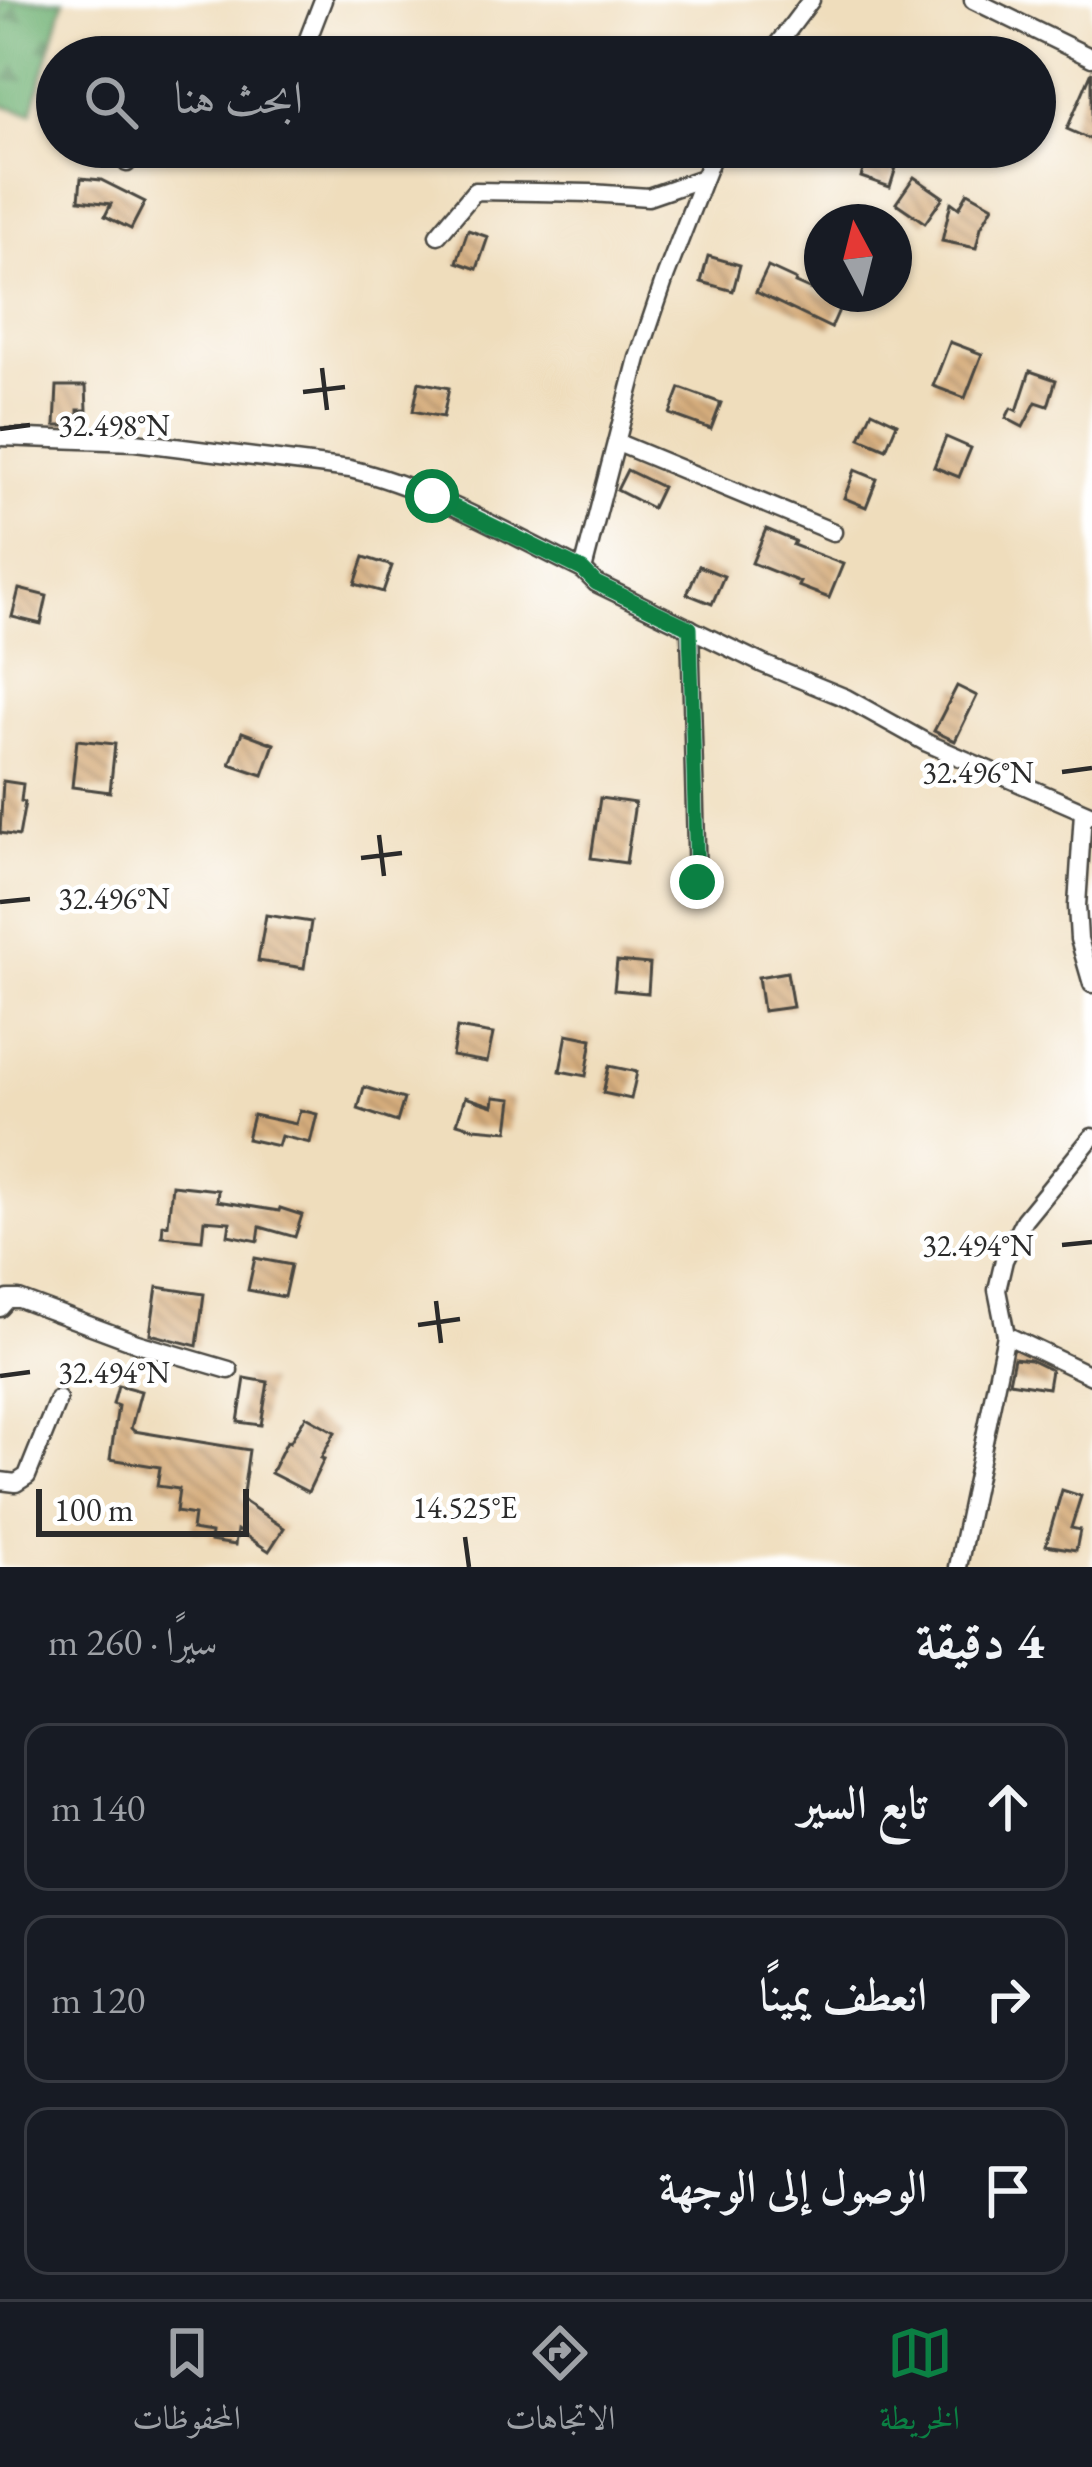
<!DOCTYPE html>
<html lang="ar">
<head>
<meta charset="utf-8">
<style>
  body { margin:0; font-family:"EB Garamond",Amiri,serif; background:#20242c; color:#f1f3f6; direction:rtl }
  .compass { position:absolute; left:804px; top:204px; width:108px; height:108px; border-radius:50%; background:#171b24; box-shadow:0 3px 9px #0004; rotate:353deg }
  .scale { position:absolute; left:36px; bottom:30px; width:213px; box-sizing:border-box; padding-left:12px; border:6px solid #2b2b2b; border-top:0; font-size:33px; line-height:42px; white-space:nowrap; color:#2b2b2b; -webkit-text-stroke:9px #fff; paint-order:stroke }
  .stop { position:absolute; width:36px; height:36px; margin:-27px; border:9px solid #0b8043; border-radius:50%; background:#fff }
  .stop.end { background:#0b8043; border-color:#fff; box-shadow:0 3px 12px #0008 }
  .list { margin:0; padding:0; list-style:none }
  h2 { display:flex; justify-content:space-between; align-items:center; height:156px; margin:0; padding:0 48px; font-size:51px }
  h2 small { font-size:39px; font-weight:400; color:#9ea1a6 }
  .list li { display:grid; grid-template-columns:78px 1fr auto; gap:36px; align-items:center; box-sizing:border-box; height:168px; margin:0 24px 24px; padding:0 24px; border:3px solid #363941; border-radius:24px }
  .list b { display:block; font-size:45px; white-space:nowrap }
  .list em { font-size:39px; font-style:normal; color:#9ea1a6 }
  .icon { flex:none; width:66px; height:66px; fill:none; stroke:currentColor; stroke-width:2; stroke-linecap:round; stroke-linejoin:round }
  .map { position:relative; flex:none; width:1092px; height:1567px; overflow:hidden; direction:ltr }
  .search { position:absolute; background:#171b24; box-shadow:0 3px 9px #0004; left:36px; right:36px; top:36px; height:132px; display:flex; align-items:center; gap:30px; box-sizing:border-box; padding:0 42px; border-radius:66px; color:#9ea1a6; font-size:45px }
  .sheet { height:732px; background:#171b24 }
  nav { display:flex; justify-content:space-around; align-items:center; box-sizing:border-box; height:168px; border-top:3px solid #363941; background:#171b24; font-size:33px; color:#9ea1a6 }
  nav a { display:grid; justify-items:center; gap:6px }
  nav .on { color:#0b8043 }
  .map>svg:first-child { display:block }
  .forest { fill:url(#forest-firs); stroke:#4c6e4e; stroke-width:3 }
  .building { fill:url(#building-back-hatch) }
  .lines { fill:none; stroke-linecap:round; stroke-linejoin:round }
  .street-casing { stroke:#484641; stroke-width:21 }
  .street { stroke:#fff; stroke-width:16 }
  .route { stroke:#0b8043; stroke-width:15 }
  .ticks { fill:none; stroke:#2b2b2b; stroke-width:4.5 }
  .ticks-label { font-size:30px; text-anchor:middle; fill:#2b2b2b; stroke:#fff; stroke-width:9; stroke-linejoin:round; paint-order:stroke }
</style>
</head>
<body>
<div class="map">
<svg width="1092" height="1567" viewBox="0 0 1092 1567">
  <defs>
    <pattern id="forest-firs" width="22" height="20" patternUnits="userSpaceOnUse" patternTransform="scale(3)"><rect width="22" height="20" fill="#6eb072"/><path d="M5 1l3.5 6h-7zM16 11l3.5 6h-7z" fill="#5b8f5e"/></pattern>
    <pattern id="building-back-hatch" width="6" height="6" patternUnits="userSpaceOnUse" patternTransform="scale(3)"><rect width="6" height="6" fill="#d6ad7d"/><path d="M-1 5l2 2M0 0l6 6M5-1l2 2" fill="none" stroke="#ae8d67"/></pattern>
  </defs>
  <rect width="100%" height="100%" fill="#fff"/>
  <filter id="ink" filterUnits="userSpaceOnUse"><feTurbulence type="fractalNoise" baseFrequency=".00833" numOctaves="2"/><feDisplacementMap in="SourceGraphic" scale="24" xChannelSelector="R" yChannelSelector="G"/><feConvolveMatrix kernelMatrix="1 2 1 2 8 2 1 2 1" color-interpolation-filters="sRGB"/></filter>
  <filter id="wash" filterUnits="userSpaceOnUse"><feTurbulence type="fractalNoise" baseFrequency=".004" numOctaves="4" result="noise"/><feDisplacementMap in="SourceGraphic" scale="48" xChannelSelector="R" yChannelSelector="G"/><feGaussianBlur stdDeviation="2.7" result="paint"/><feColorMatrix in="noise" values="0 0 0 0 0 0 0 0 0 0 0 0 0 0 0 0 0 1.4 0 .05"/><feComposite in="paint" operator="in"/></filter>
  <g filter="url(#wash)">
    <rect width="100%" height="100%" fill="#efddbc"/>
    <path class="forest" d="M0 0H64L32 113 0 105Z"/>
    <g id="blocks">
      <g class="building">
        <path d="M1092 71V140L1067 129Z"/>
        <path d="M869 151 898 161 890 187 861 177Z"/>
        <path d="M914 177 943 197 925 223 896 203Z"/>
        <path d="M81 178 101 180 145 202 131 229 105 216 111 204 79 200Z"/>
        <path d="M968 192 993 206 981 227 976 248 942 241 951 202 959 208Z"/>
        <path d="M468 230 488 237 477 269 457 262Z"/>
        <path d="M708 256 740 265 733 291 701 282Z"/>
        <path d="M768 267 796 280 795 283 842 303 831 328 756 292Z"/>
        <path d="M950 342 982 354 965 398 933 386Z"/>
        <path d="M1030 371 1056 380 1048 406 1036 402 1023 427 1006 418 1011 408 1017 411Z"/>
        <path d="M419 382 449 388 443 417 413 411Z"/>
        <path d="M57 386H86L87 410H78V426H55Z"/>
        <path d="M680 388 721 403 711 429 670 414Z"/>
        <path d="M872 411 897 423 886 449 860 438Z"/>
        <path d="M946 437 971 448 959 477 934 467Z"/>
        <path d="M627 470 662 487 652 508 617 490Z"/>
        <path d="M855 470 877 479 866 507 844 498Z"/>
        <path d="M766 529 795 541 793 545 843 564 829 598 798 586 800 582 752 563Z"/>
        <path d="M364 557 392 566 383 592 355 584Z"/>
        <path d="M699 566 724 576 712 604 687 594Z"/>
        <path d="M19 589 47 596 41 624 12 617Z"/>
        <path d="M957 686 977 696 955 741 934 731Z"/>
        <path d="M242 732 274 744 263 775 230 764Z"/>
        <path d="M77 740 115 744 110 792 72 787Z"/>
        <path d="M3 781 23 784 21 801 25 802 19 836 0 833Z"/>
        <path d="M600 798 635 803 626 863 591 858Z"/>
        <path d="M266 915 311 922 304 968 258 961Z"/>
        <path d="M617 961 650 964 648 993 614 990Z"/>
        <path d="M787 972 793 1007 763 1011 758 977Z"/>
        <path d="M457 1028 493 1034 487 1062 452 1056Z"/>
        <path d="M567 1034 592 1039 586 1076 560 1071Z"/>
        <path d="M609 1066 637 1072 631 1099 603 1093Z"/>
        <path d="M364 1087 404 1099 397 1122 358 1109Z"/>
        <path d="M465 1097 493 1106 494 1097 512 1099 508 1131 474 1128 457 1123Z"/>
        <path d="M300 1110 317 1114 310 1143 281 1136 278 1146 247 1139 253 1115 296 1124Z"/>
        <path d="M172 1185 218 1190 217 1201 279 1211 280 1208 302 1215 295 1237 260 1227 258 1241 228 1235 230 1222 204 1220 202 1240 162 1236 163 1224 168 1225Z"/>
        <path d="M255 1258 291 1265 284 1297 248 1290Z"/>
        <path d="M157 1287 204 1294 197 1346 150 1334Z"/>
        <path d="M1014 1358 1030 1360 1051 1370 1048 1388 1009 1382Z"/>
        <path d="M245 1378 268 1382 261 1425 238 1422Z"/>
        <path d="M118 1385 141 1391 131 1428 134 1431 249 1450 242 1500 284 1528 269 1551 237 1530 235 1545 210 1541 211 1533 192 1530 194 1515 176 1512 179 1489 157 1486 160 1467 110 1459 118 1406 113 1404Z"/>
        <path d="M306 1416 335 1432 321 1458 324 1459 308 1492 271 1473 287 1441 290 1442Z"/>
        <path d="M1062 1490 1081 1496 1071 1528 1080 1530 1076 1550 1046 1545Z"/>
      </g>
    </g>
  </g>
  <g filter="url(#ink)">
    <use href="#blocks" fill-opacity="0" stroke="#484641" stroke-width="3"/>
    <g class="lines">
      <g class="street-casing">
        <g id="street">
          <path d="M973 0 1092 58"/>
          <path d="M301 57 323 0"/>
          <path d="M768 57 811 0"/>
          <path d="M127 163 130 147"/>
          <path d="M438 235 475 191 591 193 648 197 703 178"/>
          <path d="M0 437 135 442 350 469C432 489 507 533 583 570L596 583 763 664 846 698 927 743 1092 815"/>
          <path d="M618 443 833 532"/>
          <path d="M583 570 638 358 666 275 716 147"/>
          <path d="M690 628 697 882"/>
          <path d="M1083 812 1077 906 1079 939 1092 984"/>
          <path d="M0 1308 8 1299H19L137 1343 229 1370"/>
          <path d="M1006 1335 1092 1376"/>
          <path d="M0 1481 16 1483 27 1476 58 1399"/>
          <path d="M958 1567 1006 1335 997 1290 1004 1260 1024 1220 1092 1137"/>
        </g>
      </g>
      <use href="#street" class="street"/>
    </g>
  </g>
  <g class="lines" filter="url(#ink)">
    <path class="route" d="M432 496 583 570 596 583 690 628 697 882"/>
  </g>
  <path class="ticks" d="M322 368 327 410M303 392 345 387M0 429 30 425M1062 772 1092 768M379 835 384 876M361 858 402 853M0 902 30 899M1062 1245 1092 1242M436 1301 441 1343M418 1325 460 1319M0 1376 30 1372M465 1537 469 1567"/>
  <g class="ticks-label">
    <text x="114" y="436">32.498°N</text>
    <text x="978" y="783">32.496°N</text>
    <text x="114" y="909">32.496°N</text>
    <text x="978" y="1256">32.494°N</text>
    <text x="114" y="1383">32.494°N</text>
    <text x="465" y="1518">14.525°E</text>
  </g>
</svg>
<svg class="compass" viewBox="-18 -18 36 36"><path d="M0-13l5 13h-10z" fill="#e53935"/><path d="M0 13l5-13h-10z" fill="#9ea1a6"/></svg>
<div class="scale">100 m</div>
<div class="stop" style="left:432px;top:496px"></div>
<div class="stop end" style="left:697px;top:882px"></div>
<div class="search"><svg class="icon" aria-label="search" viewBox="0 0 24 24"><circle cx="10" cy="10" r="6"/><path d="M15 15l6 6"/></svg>ابحث هنا</div>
</div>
<section class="sheet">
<h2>4 دقيقة<small>سيرًا · 260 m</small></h2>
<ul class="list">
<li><svg class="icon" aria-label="ahead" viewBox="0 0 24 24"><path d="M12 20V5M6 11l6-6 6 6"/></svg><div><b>تابع السير</b></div><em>140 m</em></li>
<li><svg class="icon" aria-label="right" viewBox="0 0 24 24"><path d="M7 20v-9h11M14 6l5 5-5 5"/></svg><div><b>انعطف يمينًا</b></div><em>120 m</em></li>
<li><svg class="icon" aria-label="arrive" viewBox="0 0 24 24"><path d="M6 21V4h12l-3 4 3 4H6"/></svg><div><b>الوصول إلى الوجهة</b></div></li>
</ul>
</section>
<nav>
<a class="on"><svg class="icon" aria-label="map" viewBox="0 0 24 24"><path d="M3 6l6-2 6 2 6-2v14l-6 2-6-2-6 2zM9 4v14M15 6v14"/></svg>الخريطة</a>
<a><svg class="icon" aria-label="directions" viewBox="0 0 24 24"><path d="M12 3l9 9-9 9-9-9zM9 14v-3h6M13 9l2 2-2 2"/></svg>الاتجاهات</a>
<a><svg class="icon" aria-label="saved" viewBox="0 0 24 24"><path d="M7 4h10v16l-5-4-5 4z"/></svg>المحفوظات</a>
</nav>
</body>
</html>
